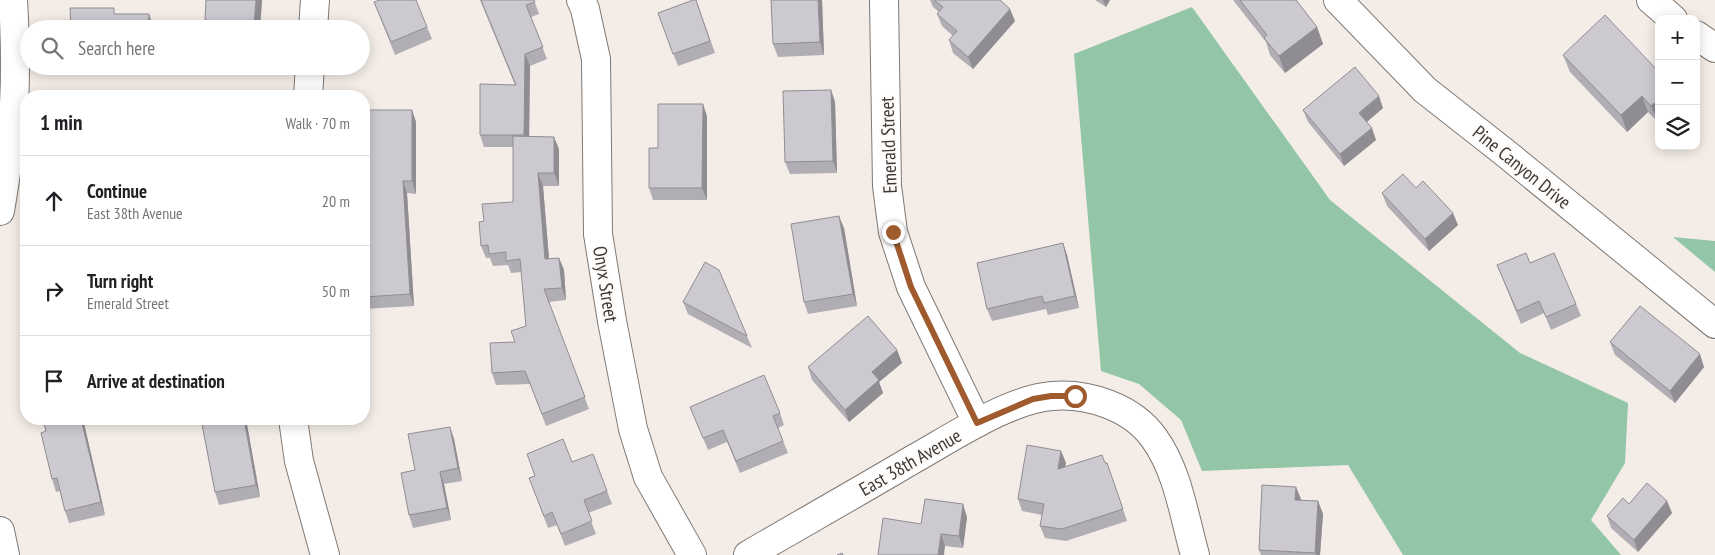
<!DOCTYPE html>
<html lang="en">
<head>
<meta charset="utf-8">
<style>
  body { margin:0; font-family:"PT Sans Narrow",sans-serif; background:#f6f6f6; color:#202124 }
  .controls { position:absolute; right:15px; top:15px; display:grid; overflow:hidden; border-radius:10px; box-shadow:0 2px 12px #0003 }
  .controls button { width:45px; height:45px; display:grid; place-items:center; padding:0; border:0; border-bottom:1px solid #e0e0e0; background:#fff; color:#202124; font:25px sans-serif }
  .stop { position:absolute; width:15px; height:15px; margin:-11px; border:4px solid #9f5b2d; border-radius:50%; background:#fff }
  .stop.end { background:#9f5b2d; border-color:#fff; box-shadow:0 1px 5px #0008 }
  .list { margin:0; padding:0; list-style:none }
  h2 { display:flex; justify-content:space-between; align-items:center; height:65px; margin:0; padding:0 20px; font-size:21px }
  h2 small { font-size:16px; font-weight:400; color:#757577 }
  .list li { display:grid; grid-template-columns:32px 1fr auto; gap:15px; align-items:center; box-sizing:border-box; height:90px; padding:0 20px; border-top:1px solid #e0e0e0 }
  .list b { display:block; font-size:19px; white-space:nowrap }
  .list p { margin:0; font-size:16px; white-space:nowrap; color:#757577 }
  .list em { font-size:16px; font-style:normal; color:#757577 }
  .icon { flex:none; width:28px; height:28px; fill:none; stroke:currentColor; stroke-width:2; stroke-linecap:round; stroke-linejoin:round }
  .map { position:relative; flex:none; width:1715px; height:555px; overflow:hidden }
  .search { position:absolute; background:#fff; box-shadow:0 2px 12px #0003; left:20px; top:20px; width:350px; height:55px; display:flex; align-items:center; gap:12px; box-sizing:border-box; padding:0 18px; border-radius:28px; color:#757577; font-size:19px }
  .panel { position:absolute; background:#fff; box-shadow:0 2px 12px #0003; left:20px; top:90px; width:350px; height:335px; border-radius:20px }
  .map>svg:first-child { display:block }
  .forest { fill:#93c5a7 }
  .lines { fill:none; stroke-linecap:round; stroke-linejoin:round }
  .minor-casing { stroke:#7f7873; stroke-width:30 }
  .minor { stroke:#fff; stroke-width:28 }
  .wall { fill:#b0adb4 }
  .shaded-wall { fill:#908d92 }
  .building { fill:#cdc9d1; stroke:#908d92 }
  .route { stroke:#9f5b2d; stroke-width:6 }
  .labels { text-anchor:middle; stroke-width:4; stroke-linejoin:round; paint-order:stroke }
  .street-label { font-size:19px; fill:#3c3937; stroke:#fefbf9 }
</style>
</head>
<body>
<div class="map">
<svg width="1715" height="555" viewBox="0 0 1715 555">
  <rect width="100%" height="100%" fill="#f4ede7"/>
  <g class="forest">
    <path d="M1192 7 1330 200 1520 353 1628 403 1625 463 1591 520 1621 555H1403L1348 465 1202 471 1181 420 1139 384 1101 371 1074 54Z"/>
    <path d="M1673 237 1715 241V272Z"/>
  </g>
  <g class="lines">
    <g class="minor-casing">
      <g id="minor">
        <path d="M581 0 585 9 596 59 598 234 612 321 633 429 648 477 692 555"/>
        <path d="M884 0 887 186 893 232 911 287 977 423"/>
        <path d="M1338 0 1425 90 1504 152 1715 324"/>
        <path d="M1651 0 1673 19"/>
        <path d="M313 29 315 0"/>
        <path d="M1696 35 1715 48"/>
        <path d="M308 96 310 66"/>
        <path d="M0 211C6 175 11 140 14 104 16 69 15 34 13 0"/>
        <path d="M293 419 299 461 325 555"/>
        <path d="M0 531 5 555"/>
        <path d="M748 555C803 523 858 492 912 460 950 439 1009 399 1052 396 1088 393 1132 407 1154 438 1178 471 1184 516 1195 555"/>
      </g>
    </g>
    <use href="#minor" class="minor"/>
  </g>
  <g class="wall">
    <path d="M262 0 260 29H208L205 20Z"/>
    <path d="M480 0H534L539 14 531 17 547 59 530 66 529 136 559 149V186H543L549 259 559 258 564 270 566 300 549 302 589 409 546 426 530 384 496 385 492 373 526 326 522 272 511 273 508 265 493 266 490 258H486L481 246 484 221 513 202V147H484L480 135 515 85Z"/>
    <path d="M696 0 715 53 678 66 658 13Z"/>
    <path d="M771 0H822L824 55 778 57 773 44Z"/>
    <path d="M930 0H1000L1015 21 973 69 953 53 949 40 953 36 942 26 937 14 939 12 933 7Z"/>
    <path d="M1095 0H1110L1106 7Z"/>
    <path d="M1233 0H1296L1317 27 1323 44 1285 73 1270 55 1266 42Z"/>
    <path d="M374 2 427 27 432 39 395 55Z"/>
    <path d="M1563 55 1659 72V121L1658 122 1648 112 1627 132 1570 72Z"/>
    <path d="M102 66H153V70H104Z"/>
    <path d="M831 90 835 102 837 173 790 174 785 162Z"/>
    <path d="M1383 108 1367 122 1376 140 1344 166 1308 122 1303 110Z"/>
    <path d="M364 110H412L416 122V194L407 193 414 306 364 309Z"/>
    <path d="M707 116V200H653L649 188 658 148Z"/>
    <path d="M1382 193 1458 225 1429 251 1387 206Z"/>
    <path d="M844 228 857 306 808 314 804 302Z"/>
    <path d="M1063 243 1067 255 1079 308 1048 315 1046 309 992 321 987 309Z"/>
    <path d="M1530 263 1576 304 1581 316 1551 330 1544 313 1521 324 1497 265Z"/>
    <path d="M683 302 747 336 752 348 688 314Z"/>
    <path d="M1610 342 1704 367 1675 403 1615 355Z"/>
    <path d="M897 350 902 363 879 382 883 393 849 422 812 380 808 367Z"/>
    <path d="M690 407 780 413 784 425 778 428 788 453 740 473 727 442 708 450Z"/>
    <path d="M83 419 105 515 69 523 65 511 60 491 56 492 52 479 46 431Z"/>
    <path d="M201 419H246L260 497 219 505 215 492Z"/>
    <path d="M450 427 454 439 462 481 444 484 451 520 413 528 409 515 415 470Z"/>
    <path d="M1061 451 1066 463 1065 467 1107 463 1127 521 1066 541 1045 538 1040 526 1042 515 1022 511 1018 499Z"/>
    <path d="M572 462 607 491 612 504 588 513 596 534 565 546 557 525 548 528 529 478Z"/>
    <path d="M1301 499 1300 501H1318L1323 514 1320 555H1261L1259 550Z"/>
    <path d="M1667 501 1672 513 1638 552 1611 528 1607 516 1629 504Z"/>
    <path d="M967 517 963 548 945 546 921 524Z"/>
  </g>
  <g class="shaded-wall">
    <path d="M256 0H262L260 29H256L254 25Z"/>
    <path d="M818 0H822L824 55 820 42Z"/>
    <path d="M1103 0H1110L1106 7Z"/>
    <path d="M1010 9 1015 21 973 69 968 57Z"/>
    <path d="M149 14 153 26V29H149Z"/>
    <path d="M1317 27 1323 44 1285 73 1279 56Z"/>
    <path d="M525 54 530 66 529 147 524 135Z"/>
    <path d="M831 90 835 102 837 173 833 161Z"/>
    <path d="M1379 96 1383 108 1363 125 1359 113Z"/>
    <path d="M1642 96 1648 112 1627 132 1621 115Z"/>
    <path d="M1659 99V121L1658 122 1651 106Z"/>
    <path d="M703 104 707 116V200L702 188Z"/>
    <path d="M412 110 416 122V194L412 181Z"/>
    <path d="M1372 128 1376 140 1344 166 1340 154Z"/>
    <path d="M554 137 559 149V186L554 173Z"/>
    <path d="M538 173 543 186 550 271 545 259Z"/>
    <path d="M403 181 407 193 414 306 410 294Z"/>
    <path d="M1453 213 1458 225 1429 251 1425 239Z"/>
    <path d="M839 216 844 228 857 306 853 294Z"/>
    <path d="M1063 243 1067 255 1079 308 1075 296Z"/>
    <path d="M559 258 564 270 566 300 562 288Z"/>
    <path d="M897 350 902 363 879 382 883 393 849 422 845 410 872 372Z"/>
    <path d="M1700 354 1704 367 1675 403 1670 391Z"/>
    <path d="M81 419H83L105 515 101 502Z"/>
    <path d="M244 419H246L260 497 256 485Z"/>
    <path d="M450 427 454 439 462 481 458 468Z"/>
    <path d="M1061 451 1066 463 1062 482 1058 469Z"/>
    <path d="M440 472 444 484 451 520 447 508Z"/>
    <path d="M1296 487 1301 499 1300 513 1295 500Z"/>
    <path d="M1318 501 1323 514 1320 555H1316L1315 553Z"/>
    <path d="M1667 501 1672 513 1638 552 1634 540Z"/>
    <path d="M963 504 967 517 963 548 959 536Z"/>
    <path d="M941 534 945 546 944 555H938Z"/>
  </g>
  <g class="building">
    <path d="M206 0H256L254 25 205 20Z"/>
    <path d="M380 0H416L427 27 391 42 374 2Z"/>
    <path d="M481 0H534L535 2 526 5 543 47 525 54 524 135H480V84L516 85Z"/>
    <path d="M693 0H696L710 41 673 54 658 13Z"/>
    <path d="M771 0H818L820 42 773 44Z"/>
    <path d="M934 0H1000L1010 9 968 57 949 40 957 31 937 14 943 7Z"/>
    <path d="M1240 0H1296L1317 27 1279 56 1264 38 1267 35Z"/>
    <path d="M70 8H114V14H149V29H71Z"/>
    <path d="M1605 15 1659 72V99L1651 106 1642 96 1621 115 1563 55Z"/>
    <path d="M1355 67 1379 96 1359 113 1372 128 1340 154 1303 110Z"/>
    <path d="M831 90 833 161 785 162 783 91Z"/>
    <path d="M208 92 243 94V96H208Z"/>
    <path d="M658 104H703L702 188H649V148H658Z"/>
    <path d="M364 110H412V181H403L410 294 364 297Z"/>
    <path d="M513 136 554 137V173H538L545 259 559 258 562 288 544 289 585 397 542 414 525 371 492 373 490 343 515 342 511 331 526 326 520 259 506 261V252L489 254 488 245 481 246 479 222 484 221 482 204 513 202Z"/>
    <path d="M1403 174 1416 188 1423 181 1453 213 1425 239 1382 193Z"/>
    <path d="M839 216 853 294 804 302 791 224Z"/>
    <path d="M1063 243 1075 296 1044 303 1042 296 987 309 977 263Z"/>
    <path d="M1526 253 1530 263 1554 253 1576 304 1546 317 1539 301 1517 311 1497 265Z"/>
    <path d="M705 262 719 270 747 336 683 302Z"/>
    <path d="M1640 306 1700 354 1670 391 1610 342Z"/>
    <path d="M868 316 897 350 872 372 879 380 845 410 808 367Z"/>
    <path d="M764 375 780 413 773 416 783 441 736 461 723 430 703 438 690 407Z"/>
    <path d="M43 419H81L101 502 65 511 57 478 52 479 41 433 46 431Z"/>
    <path d="M201 419H244L256 485 215 492Z"/>
    <path d="M450 427 458 468 440 472 447 508 409 515 401 473 415 470 408 434Z"/>
    <path d="M563 439 572 462 593 454 607 491 584 500 592 521 561 534 552 512 544 516 529 478 535 476 527 454Z"/>
    <path d="M1027 445 1061 451 1058 469 1102 455 1105 463H1107L1123 509 1062 529 1040 526 1044 504 1018 499Z"/>
    <path d="M1647 483 1667 501 1634 540 1607 516 1623 498 1629 504Z"/>
    <path d="M1262 485 1296 487 1295 500 1318 501 1315 553 1259 550Z"/>
    <path d="M925 499 963 504 959 536 941 534 938 555H878L883 518 921 524Z"/>
    <path d="M842 553 843 555H837Z"/>
  </g>
  <g class="lines">
    <path class="route" d="M893 232 911 287 977 423 1033 399 1051 396H1075"/>
  </g>
  <g class="labels">
    <g class="street-label">
      <text transform="translate(888 145) rotate(-92)" y="7">Emerald Street</text>
      <text transform="translate(1522 167) rotate(39)" y="7">Pine Canyon Drive</text>
      <text transform="translate(606 284) rotate(81)" y="7">Onyx Street</text>
      <text transform="translate(910 462) rotate(-30)" y="7">East 38th Avenue</text>
    </g>
  </g>
</svg>
<div class="controls">
<button>+</button>
<button>−</button>
<button><svg class="icon" aria-label="layers" viewBox="0 0 24 24"><path d="M12 4l9 5-9 5-9-5zM3 14l9 5 9-5"/></svg></button>
</div>
<div class="stop" style="left:1075px;top:396px"></div>
<div class="stop end" style="left:893px;top:232px"></div>
<div class="search"><svg class="icon" aria-label="search" viewBox="0 0 24 24"><circle cx="10" cy="10" r="6"/><path d="M15 15l6 6"/></svg>Search here</div>
<section class="panel">
<h2>1 min<small>Walk · 70 m</small></h2>
<ul class="list">
<li><svg class="icon" aria-label="ahead" viewBox="0 0 24 24"><path d="M12 20V5M6 11l6-6 6 6"/></svg><div><b>Continue</b><p>East 38th Avenue</p></div><em>20 m</em></li>
<li><svg class="icon" aria-label="right" viewBox="0 0 24 24"><path d="M7 20v-9h11M14 6l5 5-5 5"/></svg><div><b>Turn right</b><p>Emerald Street</p></div><em>50 m</em></li>
<li><svg class="icon" aria-label="arrive" viewBox="0 0 24 24"><path d="M6 21V4h12l-3 4 3 4H6"/></svg><div><b>Arrive at destination</b></div></li>
</ul>
</section>
</div>
</body>
</html>
